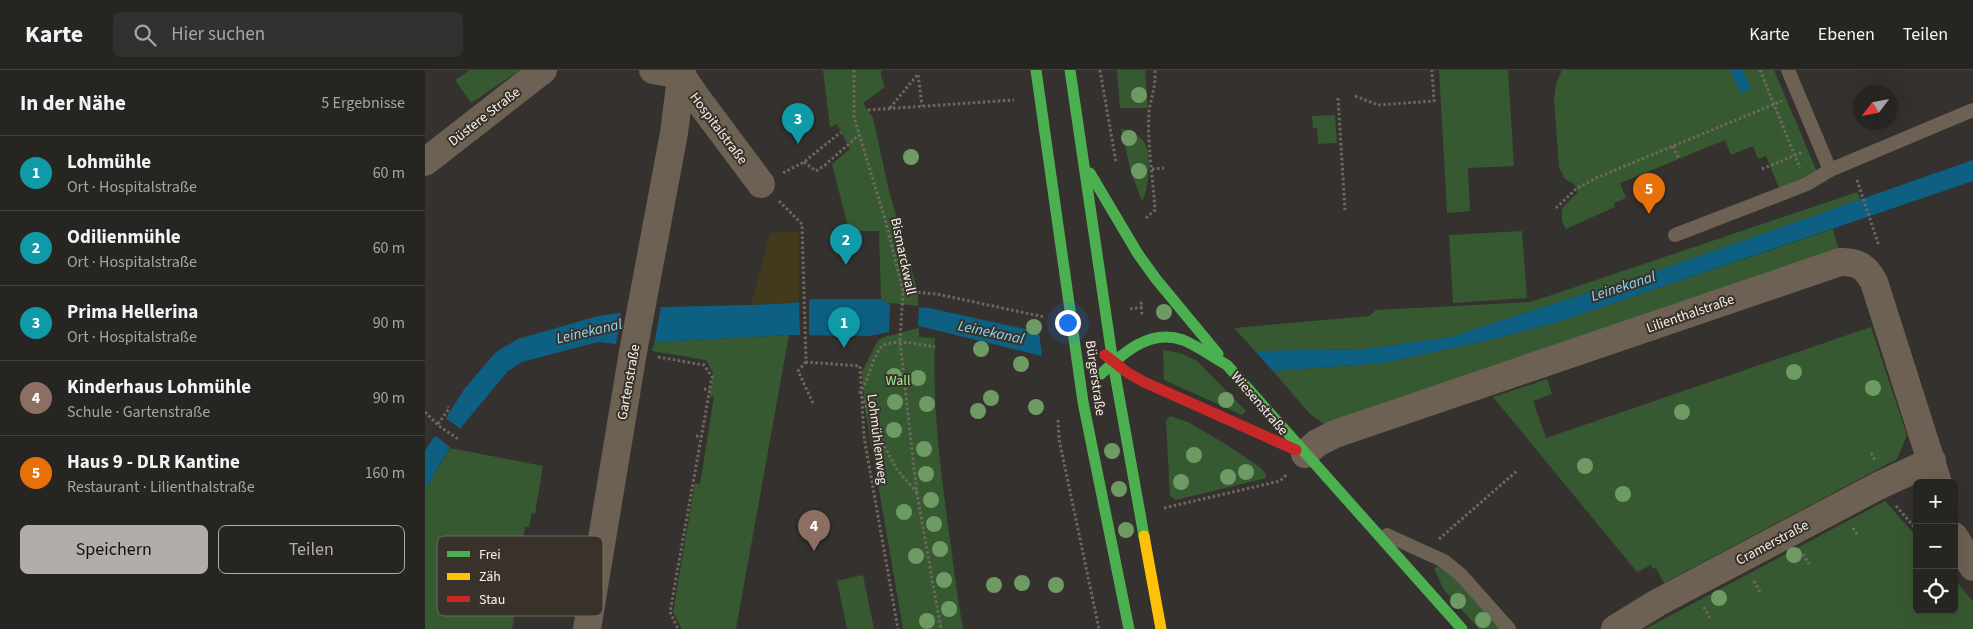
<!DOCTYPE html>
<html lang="de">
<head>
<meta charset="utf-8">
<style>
  body { margin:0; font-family:"Source Sans 3",sans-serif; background:#33312f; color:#f1f3f6 }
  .controls { position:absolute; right:15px; bottom:15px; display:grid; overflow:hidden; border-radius:8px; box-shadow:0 5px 20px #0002 }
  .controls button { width:45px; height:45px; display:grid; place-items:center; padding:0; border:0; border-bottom:1px solid #434240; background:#272522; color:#f1f3f6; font:25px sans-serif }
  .compass { position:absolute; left:1428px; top:15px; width:45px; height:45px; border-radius:50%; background:#272522; box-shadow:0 5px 20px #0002; rotate:238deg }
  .you { position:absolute; left:642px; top:252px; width:18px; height:18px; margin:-12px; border:4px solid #fff; border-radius:50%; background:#1a73e8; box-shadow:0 0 0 8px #1a73e833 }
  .badge { display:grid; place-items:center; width:32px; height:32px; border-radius:50%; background:#b1aeaa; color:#fff; font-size:16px; font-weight:700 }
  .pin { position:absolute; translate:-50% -41px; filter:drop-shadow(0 1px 2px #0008) }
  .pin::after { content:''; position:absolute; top:26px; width:18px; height:15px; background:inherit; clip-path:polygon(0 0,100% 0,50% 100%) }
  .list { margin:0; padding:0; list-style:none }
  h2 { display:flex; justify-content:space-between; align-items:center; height:65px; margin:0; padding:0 20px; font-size:21px }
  h2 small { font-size:16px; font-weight:400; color:#a4a5a5 }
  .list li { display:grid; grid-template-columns:32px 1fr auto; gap:15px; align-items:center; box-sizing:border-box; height:75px; padding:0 20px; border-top:1px solid #434240 }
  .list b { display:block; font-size:19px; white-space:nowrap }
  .list p { margin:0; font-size:16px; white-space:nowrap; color:#a4a5a5 }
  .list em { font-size:16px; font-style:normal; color:#a4a5a5 }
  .actions { display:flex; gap:10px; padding:15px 20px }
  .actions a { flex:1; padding:11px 0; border:1px solid #b1aeaa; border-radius:8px; text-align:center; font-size:18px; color:#b1aeaa }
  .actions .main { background:#b1aeaa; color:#111 }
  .icon { flex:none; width:28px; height:28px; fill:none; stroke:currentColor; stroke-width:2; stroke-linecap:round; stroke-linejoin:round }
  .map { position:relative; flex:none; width:1548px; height:559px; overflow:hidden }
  header { display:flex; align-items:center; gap:30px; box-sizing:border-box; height:70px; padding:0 25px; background:#272522; border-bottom:1px solid #434240 }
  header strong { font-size:24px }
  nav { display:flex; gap:28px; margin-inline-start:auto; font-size:18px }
  .search { width:350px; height:45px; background:#33312f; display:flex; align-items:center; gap:12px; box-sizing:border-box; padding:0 18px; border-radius:8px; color:#a4a5a5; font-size:19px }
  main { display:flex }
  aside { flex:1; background:#272522 }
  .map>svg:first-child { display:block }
  .green { fill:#375931 }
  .sand { fill:#413a1d }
  .water { fill:#0d6082 }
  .pier { fill:#34312e }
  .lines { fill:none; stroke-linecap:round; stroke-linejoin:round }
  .path { stroke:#70685e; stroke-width:3; stroke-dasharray:2.5 2.5; stroke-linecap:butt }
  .lane { stroke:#6c6152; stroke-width:14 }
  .street { stroke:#6c6152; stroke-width:28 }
  .fast { stroke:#4caf50; stroke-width:11 }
  .slow { stroke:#ffc107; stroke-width:11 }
  .jam { stroke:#c62828; stroke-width:11 }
  .tree { fill:#6e9a64 }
  .labels { text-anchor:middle; stroke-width:4; stroke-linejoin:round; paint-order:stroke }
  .street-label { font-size:14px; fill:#f5f2ec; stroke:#38322a }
  .park-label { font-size:14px; fill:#9ef091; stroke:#38322a }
  .water-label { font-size:15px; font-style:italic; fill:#8ed6fc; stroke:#38322a }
  .key { fill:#38322a; stroke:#716c64; stroke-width:1 }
  .key-label { font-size:14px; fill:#f5f2ec }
</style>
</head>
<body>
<header>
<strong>Karte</strong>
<div class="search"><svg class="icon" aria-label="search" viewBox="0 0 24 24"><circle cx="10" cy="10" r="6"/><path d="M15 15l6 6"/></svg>Hier suchen</div>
<nav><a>Karte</a><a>Ebenen</a><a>Teilen</a></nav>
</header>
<main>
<aside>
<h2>In der Nähe<small>5 Ergebnisse</small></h2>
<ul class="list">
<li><span class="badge" style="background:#0f9aa8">1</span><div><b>Lohmühle</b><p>Ort · Hospitalstraße</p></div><em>60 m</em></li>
<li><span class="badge" style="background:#0f9aa8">2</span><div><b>Odilienmühle</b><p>Ort · Hospitalstraße</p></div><em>60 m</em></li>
<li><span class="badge" style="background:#0f9aa8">3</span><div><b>Prima Hellerina</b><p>Ort · Hospitalstraße</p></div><em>90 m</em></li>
<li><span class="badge" style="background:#8d6e63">4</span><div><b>Kinderhaus Lohmühle</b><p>Schule · Gartenstraße</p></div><em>90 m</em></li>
<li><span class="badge" style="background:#e8710a">5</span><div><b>Haus 9 - DLR Kantine</b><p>Restaurant · Lilienthalstraße</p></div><em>160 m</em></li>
</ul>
<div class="actions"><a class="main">Speichern</a><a>Teilen</a></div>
</aside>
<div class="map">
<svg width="1548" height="559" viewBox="0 0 1548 559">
  <rect width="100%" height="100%" fill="#34312e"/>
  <g class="green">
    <path d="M45 0H95L46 33 30 10Z"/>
    <path d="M398 0H456V6L460 17 438 33 448 48 464 121 493 222 494 267 510 268C506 355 522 443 533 529L538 559H478L440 338 437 302 453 270 464 265 465 234 456 229 454 161H424L407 94 425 79 412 54 405 57Z"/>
    <path d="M692 0H720L723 38H695Z"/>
    <path d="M1014 0H1083L1089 96 1043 98 1045 141 1022 143Z"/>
    <path d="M1137 0H1349L1392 102 1354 118 1341 86 1333 89 1328 76 1306 85 1300 70 1195 113 1201 128 1189 133 1190 137 1141 159 1137 151V138L1153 122 1149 114 1140 109 1134 97 1129 29 1131 14Z"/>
    <path d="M910 45 912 73 893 74 892 58H888L887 46Z"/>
    <path d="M696 58C705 61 713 64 719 72 727 85 724 118 717 131L706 102Z"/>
    <path d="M1432 122 1436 130 1237 199 1025 267 940 279 830 281 809 258 944 246 951 240 1106 232Z"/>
    <path d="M1408 159 1415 185 902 356 885 344 848 301 958 293 1065 270 1136 251Z"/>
    <path d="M1097 161 1102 228 1028 233 1024 165Z"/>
    <path d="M1446 257 1482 365 1472 389 1239 513 1231 498 1228 499 1226 495 1212 502 1068 327 1122 309 1127 324 1108 331 1121 368Z"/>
    <path d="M364 265 311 559H257L248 542 270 413 275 414 289 327 285 326 288 303 281 290 227 281 229 272Z"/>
    <path d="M738 280 755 283 772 291 821 341 817 345 739 310Z"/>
    <path d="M745 346 763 352 802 375 836 398 841 404V408L751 430 745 426 741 351Z"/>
    <path d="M25 378 118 396 110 444 107 443 104 457H100L97 476 101 477 87 559H0V420Z"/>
    <path d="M1460 431 1492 467V540H1529V509L1548 531V559H1220Z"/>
    <path d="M1013 495 1030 506 1076 559H1054L1019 520 1009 499Z"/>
    <path d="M438 505 449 559H422L412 511Z"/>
  </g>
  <path class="sand" d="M374 161V230L369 233 326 235 345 163Z"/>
  <g class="water">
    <path d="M1305 0H1318L1326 19 1316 24Z"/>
    <path d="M1548 90V111L1136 251 1065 270 958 293 848 301 830 281 940 279 1025 267 1237 199Z"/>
    <path d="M388 229H456L466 235 504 238 614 262 617 286 494 256 444 266 364 265 191 274 173 272 97 292 83 301 38 355 0 420V381L40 318 71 282 93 269 173 246 236 237 326 235 369 233Z"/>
  </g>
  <g class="pier">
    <path d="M374 230H384V266H375Z"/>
    <path d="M465 233 494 236 493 258 464 266Z"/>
    <path d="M228 236 236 237 229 275 201 276 191 274 197 240Z"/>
    <path d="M20 348 38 360 27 379 8 364Z"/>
  </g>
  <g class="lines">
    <g class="path">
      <path d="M429 0V47L460 149 478 221 475 272 492 424 516 559"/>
      <path d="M675 0 691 92"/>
      <path d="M1335 0 1375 98"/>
      <path d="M930 26 953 35 1009 31 1007 0"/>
      <path d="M913 28 920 140"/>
      <path d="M465 38 493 4 497 36"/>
      <path d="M443 40 589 30"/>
      <path d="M1248 76 1254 89"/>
      <path d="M379 92 391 101 400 95 434 65"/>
      <path d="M727 99 739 98"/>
      <path d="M1337 99 1378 82"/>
      <path d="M358 103 379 92 416 62"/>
      <path d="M1432 110 1454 176"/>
      <path d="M354 131 377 154 381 292 435 296 439 367 473 559"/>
      <path d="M1131 138 1151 119 1171 108 1357 31"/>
      <path d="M721 148 730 140C728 108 722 74 724 42 726 27 731 17 730 0"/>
      <path d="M478 221 512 224 619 247"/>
      <path d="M716 232 717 246"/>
      <path d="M705 239 717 237"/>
      <path d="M233 287 279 295 287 307 245 542 253 559"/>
      <path d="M381 292 373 301 388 333"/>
      <path d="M279 319 285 320"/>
      <path d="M0 342 14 356 33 369"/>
      <path d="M633 350 634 369 674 559"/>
      <path d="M13 354 24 339 23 337"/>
      <path d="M271 366H276"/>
      <path d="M1446 383 1450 390"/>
      <path d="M492 423 471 398 451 360 435 322C444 309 446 293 454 280 462 266 496 275 510 277"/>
      <path d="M1471 436 1492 460"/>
      <path d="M739 438 855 411 862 404"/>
      <path d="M1428 458 1433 466"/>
      <path d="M1014 469 1093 400"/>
      <path d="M1378 484 1384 494"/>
      <path d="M1329 511 1335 522"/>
      <path d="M1279 537 1286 550"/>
    </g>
    <g class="lane">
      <path d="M1363 0 1405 100"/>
      <path d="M1250 165 1382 114 1405 100 1548 40"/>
      <path d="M962 465 1019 491 1036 505 1084 559"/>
    </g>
    <g class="street">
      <path d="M228 0 256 5"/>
      <path d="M256 5 274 31 336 114"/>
      <path d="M0 92 118 0"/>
      <path d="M880 384 892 373 910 364 1415 192C1432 191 1441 197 1449 212L1513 413"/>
      <path d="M1529 466 1548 497"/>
      <path d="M162 559 208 282 249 63 257 0"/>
      <path d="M1190 559 1232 533 1453 416 1507 391"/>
    </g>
    <g class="fast">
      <path d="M611 0 658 332 704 559"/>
      <path d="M645 0 688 293 719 466"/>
      <path d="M665 103 713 184 731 209 793 284"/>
      <path d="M676 304C698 283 725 258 758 270 773 276 787 287 802 295L1037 559"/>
    </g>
    <path class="slow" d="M719 466 736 559"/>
    <path class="jam" d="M680 285 703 303 719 312 871 380"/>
  </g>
  <g class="tree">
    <circle cx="714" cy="25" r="8"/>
    <circle cx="704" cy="68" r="8"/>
    <circle cx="486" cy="87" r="8"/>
    <circle cx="714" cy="101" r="8"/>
    <circle cx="739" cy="242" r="8"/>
    <circle cx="609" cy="257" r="8"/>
    <circle cx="556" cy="279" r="8"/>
    <circle cx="596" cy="294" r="8"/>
    <circle cx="1369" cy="302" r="8"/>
    <circle cx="469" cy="306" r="8"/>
    <circle cx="493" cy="308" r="8"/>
    <circle cx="1448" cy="318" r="8"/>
    <circle cx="566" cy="328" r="8"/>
    <circle cx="801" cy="330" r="8"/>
    <circle cx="470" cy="332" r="8"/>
    <circle cx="502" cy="334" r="8"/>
    <circle cx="611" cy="337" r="8"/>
    <circle cx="553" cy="341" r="8"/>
    <circle cx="1257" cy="342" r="8"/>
    <circle cx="469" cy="360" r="8"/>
    <circle cx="499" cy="379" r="8"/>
    <circle cx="687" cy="381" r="8"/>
    <circle cx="769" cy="385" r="8"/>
    <circle cx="1160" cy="396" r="8"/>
    <circle cx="821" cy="402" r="8"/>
    <circle cx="501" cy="404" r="8"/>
    <circle cx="803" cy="407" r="8"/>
    <circle cx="756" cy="412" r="8"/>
    <circle cx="694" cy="419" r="8"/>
    <circle cx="1198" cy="424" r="8"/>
    <circle cx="506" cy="430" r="8"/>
    <circle cx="479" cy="442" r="8"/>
    <circle cx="509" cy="454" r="8"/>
    <circle cx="701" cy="460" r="8"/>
    <circle cx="515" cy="479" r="8"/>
    <circle cx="1369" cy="485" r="8"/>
    <circle cx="491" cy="486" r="8"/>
    <circle cx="519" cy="510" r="8"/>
    <circle cx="597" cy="513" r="8"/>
    <circle cx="569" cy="515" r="8"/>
    <circle cx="631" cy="515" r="8"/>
    <circle cx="1294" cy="528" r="8"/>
    <circle cx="1033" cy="531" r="8"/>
    <circle cx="524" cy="539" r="8"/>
    <circle cx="1058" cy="550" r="8"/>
    <circle cx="502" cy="551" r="8"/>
  </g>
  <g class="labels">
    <g class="street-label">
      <text transform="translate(59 46) rotate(-38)" y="5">Düstere Straße</text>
      <text transform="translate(294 58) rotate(53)" y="5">Hospitalstraße</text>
      <text transform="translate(479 186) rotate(78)" y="5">Bismarckwall</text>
      <text transform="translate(1265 243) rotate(-19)" y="5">Lilienthalstraße</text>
      <text transform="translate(671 308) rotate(82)" y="5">Bürgerstraße</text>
      <text transform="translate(203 312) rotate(-80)" y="5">Gartenstraße</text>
      <text transform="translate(835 333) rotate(49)" y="5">Wiesenstraße</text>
      <text transform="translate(453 369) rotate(83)" y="5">Lohmühlenweg</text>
      <text transform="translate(1347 472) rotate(-28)" y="5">Cramerstraße</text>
    </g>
    <g class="park-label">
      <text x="473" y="315">Wall</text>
    </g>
    <g class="water-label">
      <text transform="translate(1198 216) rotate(-18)" y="5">Leinekanal</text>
      <text transform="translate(164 261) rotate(-13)" y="5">Leinekanal</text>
      <text transform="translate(566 262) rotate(12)" y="5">Leinekanal</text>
    </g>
  </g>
  <rect x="12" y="466" width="166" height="80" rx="8" class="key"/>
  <rect x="22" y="481" width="23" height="6" fill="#4caf50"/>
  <rect x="22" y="503" width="23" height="7" fill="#ffc107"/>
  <rect x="22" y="526" width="23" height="6" fill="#c62828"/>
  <g class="key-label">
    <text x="54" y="489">Frei</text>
    <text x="54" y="511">Zäh</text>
    <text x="54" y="534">Stau</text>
  </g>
</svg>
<div class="controls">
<button>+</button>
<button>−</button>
<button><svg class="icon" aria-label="locate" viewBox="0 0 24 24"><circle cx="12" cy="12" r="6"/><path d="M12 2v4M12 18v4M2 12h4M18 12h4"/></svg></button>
</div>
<svg class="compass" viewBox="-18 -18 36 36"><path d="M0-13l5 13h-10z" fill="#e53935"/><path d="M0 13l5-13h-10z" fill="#a4a5a5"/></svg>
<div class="you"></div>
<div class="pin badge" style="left:419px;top:278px;background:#0f9aa8">1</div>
<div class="pin badge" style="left:421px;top:195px;background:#0f9aa8">2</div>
<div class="pin badge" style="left:373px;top:74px;background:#0f9aa8">3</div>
<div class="pin badge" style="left:389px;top:481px;background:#8d6e63">4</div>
<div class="pin badge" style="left:1224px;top:144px;background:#e8710a">5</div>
</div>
</main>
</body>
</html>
